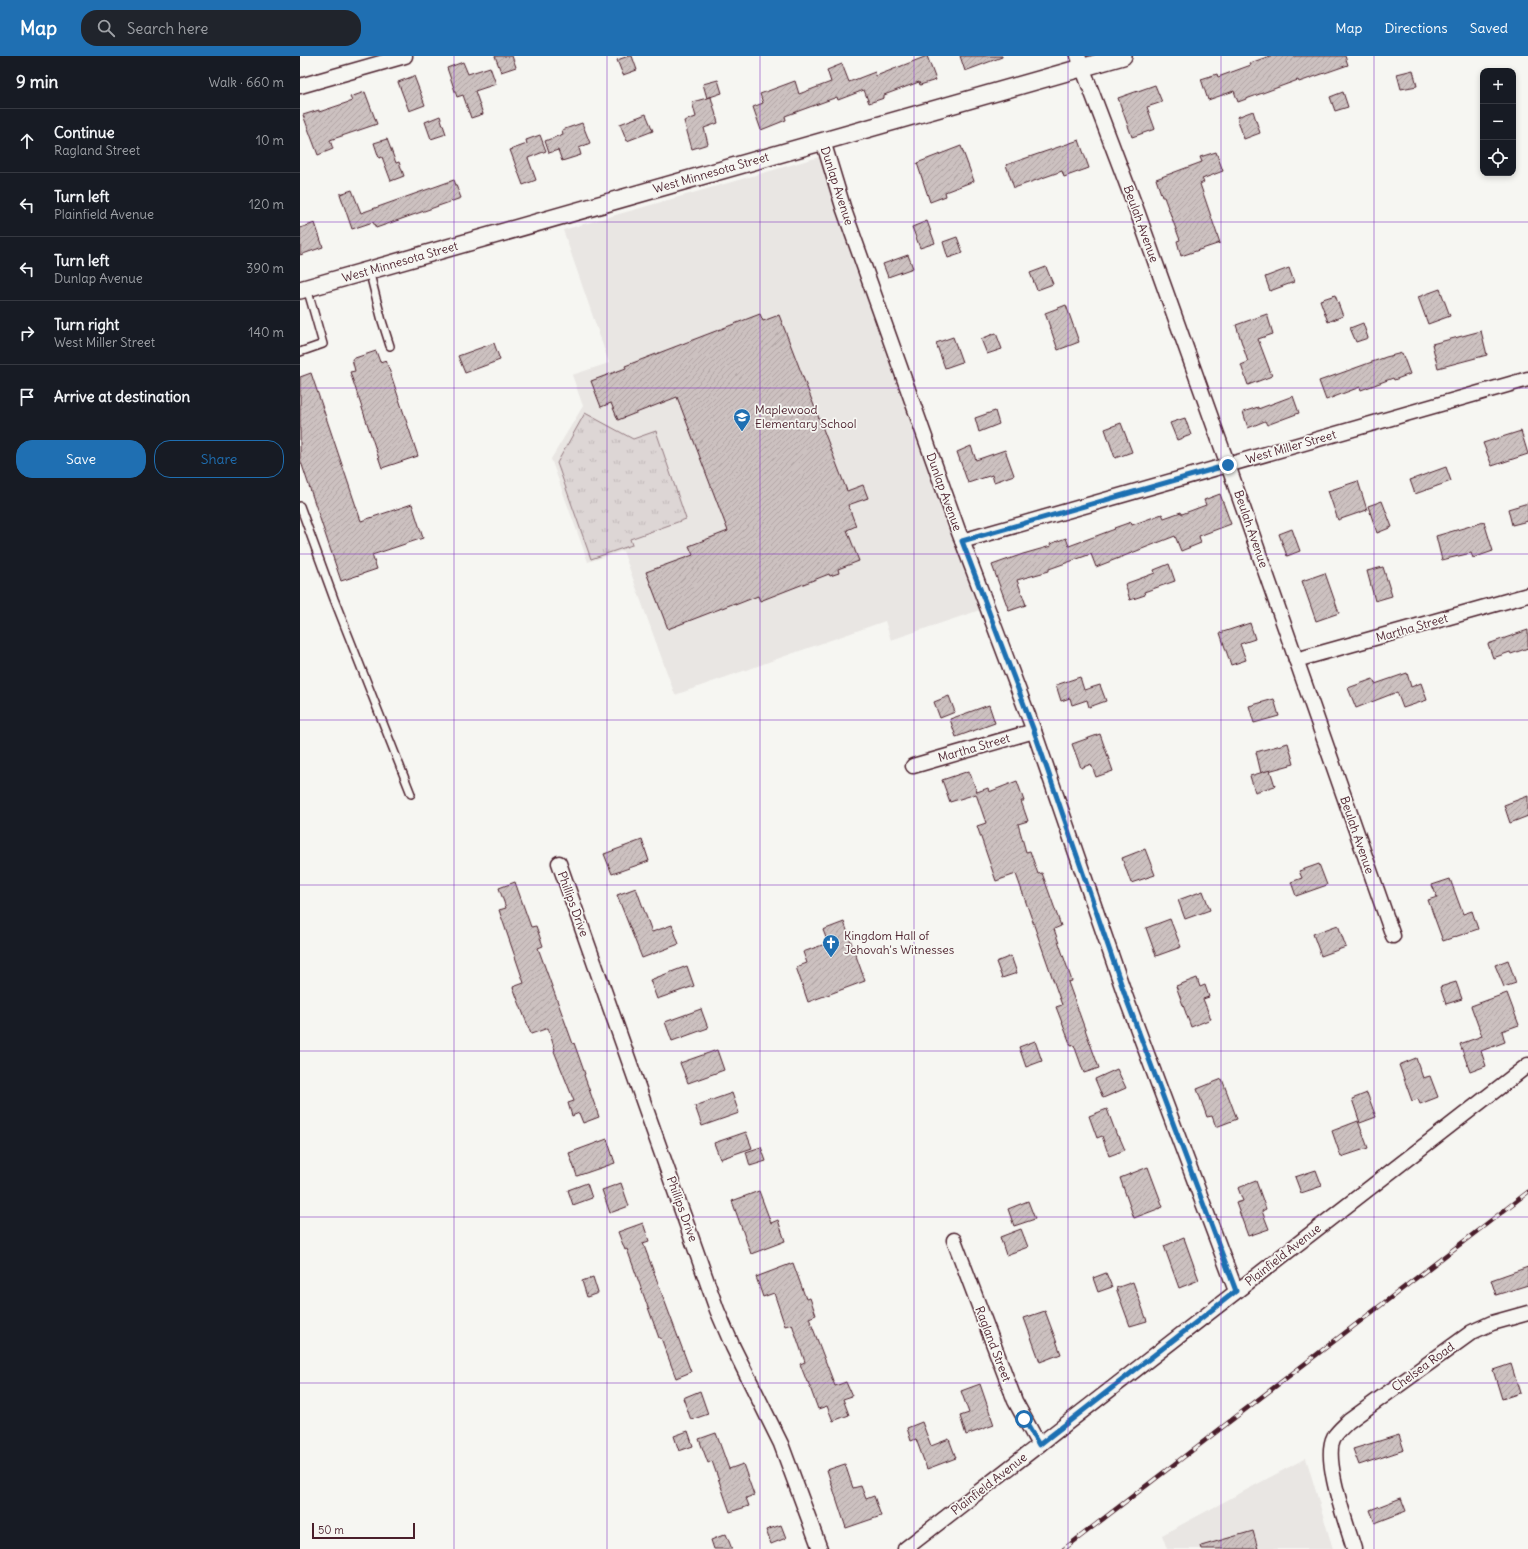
<!DOCTYPE html>
<html lang="en">
<head>
<meta charset="utf-8">
<style>
  body { margin:0; font-family:Delius,sans-serif; background:#20242c; color:#f1f3f6 }
  .controls { position:absolute; right:12px; top:12px; display:grid; overflow:hidden; border-radius:8px; box-shadow:0 2px 6px #0003 }
  .controls button { width:36px; height:36px; display:grid; place-items:center; padding:0; border:0; border-bottom:1px solid #363941; background:#171b24; color:#f1f3f6; font:20px sans-serif }
  .scale { position:absolute; left:12px; bottom:10px; width:103px; box-sizing:border-box; padding-left:4px; border:2px solid #4a1f2b; border-top:0; font-size:11px; line-height:14px; white-space:nowrap; color:#4a1f2b; -webkit-text-stroke:3px #f6f6f2; paint-order:stroke }
  .stop { position:absolute; width:12px; height:12px; margin:-9px; border:3px solid #1f6fb2; border-radius:50%; background:#fff }
  .stop.end { background:#1f6fb2; border-color:#fff; box-shadow:0 1px 4px #0008 }
  .list { margin:0; padding:0; list-style:none }
  h2 { display:flex; justify-content:space-between; align-items:center; height:52px; margin:0; padding:0 16px; font-size:17px }
  h2 small { font-size:13px; font-weight:400; color:#9ea1a6 }
  .list li { display:grid; grid-template-columns:26px 1fr auto; gap:12px; align-items:center; box-sizing:border-box; height:64px; padding:0 16px; border-top:1px solid #363941 }
  .list b { display:block; font-size:15px; white-space:nowrap }
  .list p { margin:0; font-size:13px; white-space:nowrap; color:#9ea1a6 }
  .list em { font-size:13px; font-style:normal; color:#9ea1a6 }
  .actions { display:flex; gap:8px; padding:12px 16px }
  .actions a { flex:1; padding:9px 0; border:1px solid #1f6fb2; border-radius:16px; text-align:center; font-size:14px; color:#1f6fb2 }
  .actions .main { background:#1f6fb2; color:#fff }
  .icon { flex:none; width:22px; height:22px; fill:none; stroke:currentColor; stroke-width:2; stroke-linecap:round; stroke-linejoin:round }
  .map { position:relative; flex:none; width:1228px; height:1493px; overflow:hidden }
  header { display:flex; align-items:center; gap:24px; box-sizing:border-box; height:56px; padding:0 20px; background:#1f6fb2; color:#fff }
  header strong { font-size:19px }
  nav { display:flex; gap:22px; margin-inline-start:auto; font-size:14px }
  .search { width:280px; height:36px; background:#20242c; display:flex; align-items:center; gap:10px; box-sizing:border-box; padding:0 14px; border-radius:16px; color:#9ea1a6; font-size:15px }
  main { display:flex }
  aside { flex:1; background:#171b24 }
  .map>svg:first-child { display:block }
  .built { fill:#e9e6e3 }
  .park { fill:url(#park-tufts); stroke:#947a80 }
  .building { fill:url(#building-hatch); stroke:#4a1f2b }
  .lines { fill:none; stroke-linecap:round; stroke-linejoin:round }
  .service-casing { stroke:#4a1f2b; stroke-width:10 }
  .minor-casing { stroke:#4a1f2b; stroke-width:17 }
  .tertiary-casing { stroke:#4a1f2b; stroke-width:20 }
  .service { stroke:#f6f6f2; stroke-width:7 }
  .minor { stroke:#f6f6f2; stroke-width:14 }
  .tertiary { stroke:#f6f6f2; stroke-width:17 }
  .rail-casing { stroke:#4a1f2b; stroke-width:4.5 }
  .rail { stroke:#f6f6f2; stroke-width:3; stroke-dasharray:9; stroke-linecap:butt }
  .route { stroke:#1f6fb2; stroke-width:5 }
  .grid { fill:none; stroke:#7b2cbf; stroke-width:1; stroke-opacity:0.55 }
  .labels { text-anchor:middle; stroke-width:3.5; stroke-linejoin:round; paint-order:stroke }
  .street-label { font-size:12px; fill:#4a1f2b; stroke:#f6f6f2 }
  .poi-label { font-size:12px; fill:#4a1f2b; stroke:#f6f6f2; text-anchor:start }
</style>
</head>
<body>
<header>
<strong>Map</strong>
<div class="search"><svg class="icon" aria-label="search" viewBox="0 0 24 24"><circle cx="10" cy="10" r="6"/><path d="M15 15l6 6"/></svg>Search here</div>
<nav><a>Map</a><a>Directions</a><a>Saved</a></nav>
</header>
<main>
<aside>
<h2>9 min<small>Walk · 660 m</small></h2>
<ul class="list">
<li><svg class="icon" aria-label="ahead" viewBox="0 0 24 24"><path d="M12 20V5M6 11l6-6 6 6"/></svg><div><b>Continue</b><p>Ragland Street</p></div><em>10 m</em></li>
<li><svg class="icon" aria-label="left" viewBox="0 0 24 24"><path d="M17 20v-9H6M10 6l-5 5 5 5"/></svg><div><b>Turn left</b><p>Plainfield Avenue</p></div><em>120 m</em></li>
<li><svg class="icon" aria-label="left" viewBox="0 0 24 24"><path d="M17 20v-9H6M10 6l-5 5 5 5"/></svg><div><b>Turn left</b><p>Dunlap Avenue</p></div><em>390 m</em></li>
<li><svg class="icon" aria-label="right" viewBox="0 0 24 24"><path d="M7 20v-9h11M14 6l5 5-5 5"/></svg><div><b>Turn right</b><p>West Miller Street</p></div><em>140 m</em></li>
<li><svg class="icon" aria-label="arrive" viewBox="0 0 24 24"><path d="M6 21V4h12l-3 4 3 4H6"/></svg><div><b>Arrive at destination</b></div></li>
</ul>
<div class="actions"><a class="main">Save</a><a>Share</a></div>
</aside>
<div class="map">
<svg width="1228" height="1493" viewBox="0 0 1228 1493">
  <defs>
    <pattern id="park-tufts" width="24" height="20" patternUnits="userSpaceOnUse"><rect width="24" height="20" fill="#ddd6d5"/><path d="M3 7l-1-3M5 7V3M7 7l1-3M15 17l-1-3M17 17v-4M19 17l1-3" fill="none" stroke="#bfb7b7"/></pattern>
    <pattern id="building-hatch" width="6" height="6" patternUnits="userSpaceOnUse"><rect width="6" height="6" fill="#ccc1c0"/><path d="M-1 1l2-2M0 6l6-6M5 7l2-2" fill="none" stroke="#b1a5a5"/></pattern>
  </defs>
  <rect width="100%" height="100%" fill="#f6f6f2"/>
  <filter id="ink" filterUnits="userSpaceOnUse"><feTurbulence type="fractalNoise" baseFrequency=".025" numOctaves="2"/><feDisplacementMap in="SourceGraphic" scale="8" xChannelSelector="R" yChannelSelector="G"/><feConvolveMatrix kernelMatrix="1 2 1 2 8 2 1 2 1" color-interpolation-filters="sRGB"/></filter>
  <g filter="url(#ink)">
    <g class="built">
      <path d="M519 101 680 554 591 584 585 565 375 639 323 495 288 506 251 403 283 350 272 319 309 307 263 174Z"/>
      <path d="M1006 1402 1033 1493H867L862 1479Z"/>
    </g>
    <path class="park" d="M285 357 333 383 356 375 386 463 330 483 332 489 291 503 257 407Z"/>
    <g class="building">
      <path d="M195 0H212L216 11 201 16Z"/>
      <path d="M329 0H332L337 14 323 19 317 4Z"/>
      <path d="M627 0 636 24 620 29 619 26 584 39V42L569 47 564 34 538 44 537 41 485 60 486 64 461 74 453 51 463 47 460 38 495 25 499 38 531 26 527 14 542 8 549 26 575 16 576 20Z"/>
      <path d="M660 0H702V1L665 15Z"/>
      <path d="M970 0H1045L1048 9 999 26 998 24 938 46 934 35 908 44 901 23 917 18 918 21 951 9 950 7Z"/>
      <path d="M163 6 168 18 190 11 196 28 175 35 183 58 171 62 163 39 157 41 147 12Z"/>
      <path d="M1113 14 1117 30 1101 33 1097 18Z"/>
      <path d="M114 20 125 49 109 55 98 26Z"/>
      <path d="M418 24 422 37 407 42 403 28Z"/>
      <path d="M855 29 862 46 847 51 855 73 832 81 818 42Z"/>
      <path d="M65 36 77 68 30 84 33 93 18 99 3 59 19 54V56L52 45 50 41Z"/>
      <path d="M1043 36 1048 51 1035 55 1030 41Z"/>
      <path d="M411 41 418 67 404 72 408 88 392 93 384 65 396 61 392 46Z"/>
      <path d="M953 55 960 77 944 83 937 61Z"/>
      <path d="M346 58 353 75 327 85 320 68Z"/>
      <path d="M140 60 146 78 131 83 125 66Z"/>
      <path d="M282 67 290 87 279 92 281 99 262 105 258 94 249 97 245 85 263 78 262 74Z"/>
      <path d="M240 79 246 95 228 102 236 124 223 129 210 94 227 88 226 84Z"/>
      <path d="M87 83 96 107 99 106 104 120 91 125 82 101 79 102 74 87Z"/>
      <path d="M779 84 789 112 764 121 762 115 714 132 706 109Z"/>
      <path d="M661 90 674 125 645 136 646 140 630 146 617 107Z"/>
      <path d="M916 96 923 115 902 123 904 126 900 128 920 187 881 200 877 185 880 184 864 141H862L856 123 902 106 900 101Z"/>
      <path d="M154 124 161 142 76 172 73 166 52 173 40 138 52 134 61 157Z"/>
      <path d="M627 165 635 187 620 192 612 171Z"/>
      <path d="M15 167 23 191 0 199V172Z"/>
      <path d="M657 181 663 197 648 202 643 186Z"/>
      <path d="M608 199 613 212 588 221 583 208Z"/>
      <path d="M746 211 753 228 737 234 730 217Z"/>
      <path d="M989 212 994 226 970 235 965 221Z"/>
      <path d="M1140 233 1150 260 1128 268 1118 241Z"/>
      <path d="M1035 239 1043 260 1028 266 1020 244Z"/>
      <path d="M766 249 779 286 758 294 745 257Z"/>
      <path d="M460 258 463 265 479 259 547 435 563 429 568 442 548 449 556 470 547 474 559 505 538 513 539 517 530 520 529 518 460 545 458 540 435 549V547L368 573 346 516 393 499 389 490 428 475 377 341 318 364 311 347 301 351 291 325 326 312 325 310Z"/>
      <path d="M967 258 973 278 958 283 972 320 948 329 941 309 948 306 936 269Z"/>
      <path d="M1063 267 1068 282 1056 286 1050 272Z"/>
      <path d="M1181 275 1187 299 1138 312 1132 288Z"/>
      <path d="M696 277 702 293 687 298 681 283Z"/>
      <path d="M653 281 662 306 645 312 636 287Z"/>
      <path d="M194 287 200 304 165 317 158 300Z"/>
      <path d="M76 295 80 306 86 304 118 400 82 412 50 316 55 315 52 303Z"/>
      <path d="M1102 297 1110 318 1094 324 1093 322 1061 334 1060 331 1026 344 1019 325 1086 301Z"/>
      <path d="M11 317 61 465 112 448 123 482 72 499 77 513 41 525 0 403V321Z"/>
      <path d="M993 340 999 357 967 369 965 365 948 372 943 356 958 351V353Z"/>
      <path d="M695 355 699 368 679 376 675 362Z"/>
      <path d="M885 362 891 379 877 384 870 367Z"/>
      <path d="M821 367 832 396 815 402 805 373Z"/>
      <path d="M1221 375 1228 398 1192 410 1183 387Z"/>
      <path d="M671 390 676 404 705 394 714 419 694 426 692 419 668 427 657 396Z"/>
      <path d="M1146 411 1151 425 1115 438 1110 424Z"/>
      <path d="M1058 425 1067 454 1038 464 1028 435Z"/>
      <path d="M920 438 931 468 899 480 901 487 881 495 875 480 796 511 791 498 749 513V515L717 524 726 549 709 555 692 509 723 498 751 490 750 488 766 482 769 490 815 473 814 472 831 466 832 469 862 458 864 462 881 456 882 458 906 449 904 444Z"/>
      <path d="M1082 445 1092 471 1077 477 1068 450Z"/>
      <path d="M1228 447V465L1212 469 1208 453Z"/>
      <path d="M1184 466 1193 495 1173 502 1171 497 1142 504 1136 480Z"/>
      <path d="M992 473 1000 495 987 500 979 478Z"/>
      <path d="M869 508 875 525 844 536 845 539 830 544 825 528 855 517 854 514Z"/>
      <path d="M1083 511 1092 540 1075 545 1067 515Z"/>
      <path d="M1025 517 1039 557 1016 565 1002 525Z"/>
      <path d="M950 567 955 583 940 588 946 604 931 609 920 577Z"/>
      <path d="M1228 574V592L1211 598 1210 596 1193 602 1188 588Z"/>
      <path d="M1107 617 1111 631 1121 627 1127 644 1103 652 1097 636 1056 652 1048 632 1073 623 1075 628Z"/>
      <path d="M780 621 784 634 800 629 806 645 789 651 787 644 772 649 770 642 761 645 756 629Z"/>
      <path d="M649 640 655 656 640 662 634 646Z"/>
      <path d="M974 643 979 660 954 667 949 650Z"/>
      <path d="M689 649 695 667 656 681 650 663Z"/>
      <path d="M800 678 813 715 796 721 791 708 781 712 772 688Z"/>
      <path d="M988 687 994 708 961 717 956 696Z"/>
      <path d="M970 714 975 730 955 736 950 720Z"/>
      <path d="M669 715 677 736 688 732 689 736 717 725 724 745H721L728 765 718 768 726 796 730 795 738 818 742 817 751 842 761 870 754 873 772 925 768 926 799 1012 784 1017 774 989 771 990 756 951 762 949 716 818 696 825 677 770 686 767 676 738 650 746 642 724Z"/>
      <path d="M1228 740V760L1210 767 1204 749Z"/>
      <path d="M342 784 349 805 312 818 304 798Z"/>
      <path d="M845 793 855 819 831 827 822 802Z"/>
      <path d="M1019 808 1027 829 996 840 991 826 1002 822 999 815Z"/>
      <path d="M1150 823 1163 858 1172 855 1178 873 1143 885 1128 844 1137 841 1132 829Z"/>
      <path d="M215 826 231 871 236 870 243 890 238 892 273 988 274 987 285 1018 284 1019 299 1061 283 1067 279 1057 272 1060 268 1047 274 1045 254 995 255 994 248 972 231 978 213 931 224 927 199 854 206 852 199 832Z"/>
      <path d="M336 832 352 876 372 869 379 888 342 902 317 839Z"/>
      <path d="M903 835 910 854 885 863 878 844Z"/>
      <path d="M870 863 881 891 856 900 846 872Z"/>
      <path d="M544 866 565 925 508 946 496 911 507 907 503 896 528 887 523 874Z"/>
      <path d="M1038 869 1046 891 1021 900 1013 878Z"/>
      <path d="M711 900 717 917 702 922 696 906Z"/>
      <path d="M1208 904 1216 927 1204 931 1195 909Z"/>
      <path d="M387 910 394 930 357 943 350 924Z"/>
      <path d="M897 922 900 931 905 929 909 941 903 943 911 963 891 971 876 930Z"/>
      <path d="M1156 926 1162 943 1146 948 1140 931Z"/>
      <path d="M1207 937 1219 969 1202 975 1205 986 1181 995 1186 1010 1170 1016 1160 988 1182 980 1171 950Z"/>
      <path d="M401 953 408 972 372 985 365 966Z"/>
      <path d="M735 985 742 1005 726 1011 719 991Z"/>
      <path d="M417 994 424 1014 388 1027 380 1007Z"/>
      <path d="M1116 1002 1123 1022 1130 1020 1138 1041 1120 1048 1118 1043 1112 1045 1099 1009Z"/>
      <path d="M817 1013 826 1032 803 1042 795 1023Z"/>
      <path d="M922 1023 937 1063 916 1071 912 1060 907 1061 897 1033Z"/>
      <path d="M432 1037 439 1057 402 1070 395 1050Z"/>
      <path d="M1067 1037 1076 1061 1060 1067 1052 1043Z"/>
      <path d="M807 1053 817 1080H819L825 1094 809 1100 802 1080 797 1082 789 1060Z"/>
      <path d="M1058 1065 1068 1092 1041 1101 1032 1075Z"/>
      <path d="M446 1076 452 1092 420 1103 414 1087Z"/>
      <path d="M307 1083 315 1107 277 1120 269 1097Z"/>
      <path d="M461 1091 466 1105 450 1110 446 1096Z"/>
      <path d="M848 1111 863 1151 834 1162 820 1122Z"/>
      <path d="M1016 1114 1022 1130 1001 1137 995 1121Z"/>
      <path d="M956 1125 966 1153 962 1155 969 1173 948 1180 936 1147 943 1145 938 1132Z"/>
      <path d="M287 1127 292 1142 273 1149 268 1134Z"/>
      <path d="M321 1127 329 1150 310 1157 302 1134Z"/>
      <path d="M459 1135 471 1167 478 1164 485 1185 451 1198 432 1145Z"/>
      <path d="M728 1145 735 1163 714 1170 708 1153Z"/>
      <path d="M343 1167 349 1185 343 1187 391 1316 376 1322 361 1282H359L327 1193 325 1194 318 1176Z"/>
      <path d="M721 1173 728 1191 706 1199 700 1181Z"/>
      <path d="M884 1182 899 1224 879 1232 864 1190Z"/>
      <path d="M493 1207 506 1243 510 1242 516 1259 509 1262 535 1330 546 1326 552 1340 543 1343 549 1359 533 1365 527 1350 518 1353 508 1326H507L500 1308 505 1306 492 1268 485 1270 474 1237 463 1241 456 1221Z"/>
      <path d="M1228 1211V1229L1196 1239 1191 1224Z"/>
      <path d="M806 1217 812 1231 798 1236 793 1222Z"/>
      <path d="M293 1221 298 1237 287 1241 282 1225Z"/>
      <path d="M833 1226 847 1265 830 1270 816 1232Z"/>
      <path d="M745 1255 761 1298 740 1306 724 1262Z"/>
      <path d="M1211 1308 1220 1337 1202 1343 1193 1314Z"/>
      <path d="M680 1328 694 1369 666 1379 660 1360 669 1357 661 1335Z"/>
      <path d="M400 1335 408 1358 391 1364 383 1342Z"/>
      <path d="M622 1366 631 1390 649 1383 656 1402 627 1413 616 1383 611 1385 607 1372Z"/>
      <path d="M388 1375 393 1390 379 1395 374 1380Z"/>
      <path d="M416 1377 429 1413 443 1408 454 1439 446 1442 449 1450 430 1456 412 1405 408 1407 399 1383Z"/>
      <path d="M1099 1379 1104 1394 1059 1409 1053 1393Z"/>
      <path d="M545 1408 553 1432 561 1430 566 1443 574 1440 581 1460 546 1472 527 1414Z"/>
      <path d="M1101 1442 1106 1455 1075 1467 1070 1454Z"/>
      <path d="M481 1469 486 1482 471 1488 466 1474Z"/>
      <path d="M953 1475 958 1493H902L901 1490Z"/>
      <path d="M426 1478 432 1493H414L411 1484Z"/>
    </g>
    <g class="lines">
      <g class="service-casing">
        <g id="service">
          <path d="M69 214 82 265 90 290"/>
          <path d="M0 296 23 288 7 232"/>
          <path d="M0 450 34 543 111 738"/>
        </g>
      </g>
      <g class="minor-casing">
        <g id="minor">
          <path d="M778 0 837 155 928 409 1093 880"/>
          <path d="M0 30 105 0"/>
          <path d="M523 85 544 154 658 474 734 675 826 942 936 1235"/>
          <path d="M662 485 1228 323"/>
          <path d="M996 604 1228 539"/>
          <path d="M613 710 734 675"/>
          <path d="M259 807 417 1254 433 1291 481 1388 520 1493"/>
          <path d="M654 1184 715 1345 739 1389"/>
          <path d="M605 1493 1228 1009"/>
          <path d="M1054 1493C1047 1469 1022 1403 1034 1381 1038 1375 1044 1370 1049 1365L1172 1276 1192 1267 1228 1257"/>
        </g>
      </g>
      <g class="tertiary-casing">
        <path id="tertiary" d="M0 234 823 0"/>
      </g>
      <use href="#service" class="service"/>
      <use href="#minor" class="minor"/>
      <use href="#tertiary" class="tertiary"/>
      <g class="rail-casing">
        <path id="rail" d="M764 1493 1228 1136"/>
      </g>
      <use href="#rail" class="rail"/>
    </g>
  </g>
  <g class="lines" filter="url(#ink)">
    <path class="route" d="M724 1363 739 1389 936 1235 826 942 734 675 662 485 928 409"/>
  </g>
  <path class="grid" d="M154 0V1493M307 0V1493M460 0V1493M614 0V1493M768 0V1493M921 0V1493M1074 0V1493M0 166H1228M0 332H1228M0 498H1228M0 664H1228M0 829H1228M0 995H1228M0 1161H1228M0 1327H1228"/>
  <defs>
    <g id="school-pin" transform="scale(0.9)"><path d="M0 17L-7.5 6A9.5 9.5 0 1 1 7.5 6Z" fill="#1f6fb2" stroke="#f6f6f2"/><path d="M0-5L7-2L0 1L-7-2ZM-4 1L0 2.5L4 1V4Q0 6-4 4Z" fill="#fff"/></g>
    <g id="church-pin" transform="scale(0.9)"><path d="M0 17L-7.5 6A9.5 9.5 0 1 1 7.5 6Z" fill="#1f6fb2" stroke="#f6f6f2"/><path d="M-1.2-6h2.4v3.5h3.3v2.4h-3.3V6h-2.4V-.1h-3.3v-2.4h3.3Z" fill="#fff"/></g>
  </defs>
  <g fill-rule="evenodd">
    <use href="#school-pin" x="442" y="361"/>
    <use href="#church-pin" x="531" y="887"/>
  </g>
  <g class="labels">
    <g class="street-label">
      <text transform="translate(411 117) rotate(-16)" y="4">West Minnesota Street</text>
      <text transform="translate(537 130) rotate(72)" y="4">Dunlap Avenue</text>
      <text transform="translate(841 168) rotate(70)" y="4">Beulah Avenue</text>
      <text transform="translate(100 206) rotate(-16)" y="4">West Minnesota Street</text>
      <text transform="translate(991 391) rotate(-16)" y="4">West Miller Street</text>
      <text transform="translate(644 436) rotate(70)" y="4">Dunlap Avenue</text>
      <text transform="translate(951 473) rotate(71)" y="4">Beulah Avenue</text>
      <text transform="translate(1112 572) rotate(-16)" y="4">Martha Street</text>
      <text transform="translate(674 692) rotate(-16)" y="4">Martha Street</text>
      <text transform="translate(1057 779) rotate(71)" y="4">Beulah Avenue</text>
      <text transform="translate(273 848) rotate(70)" y="4">Phillips Drive</text>
      <text transform="translate(382 1153) rotate(70)" y="4">Phillips Drive</text>
      <text transform="translate(983 1199) rotate(-38)" y="4">Plainfield Avenue</text>
      <text transform="translate(693 1288) rotate(69)" y="4">Ragland Street</text>
      <text transform="translate(1123 1311) rotate(-36)" y="4">Chelsea Road</text>
      <text transform="translate(689 1428) rotate(-38)" y="4">Plainfield Avenue</text>
    </g>
    <g class="poi-label">
      <text x="455" y="358">Maplewood<tspan x="455" dy="14">Elementary School</tspan></text>
      <text x="544" y="884">Kingdom Hall of<tspan x="544" dy="14">Jehovah's Witnesses</tspan></text>
    </g>
  </g>
</svg>
<div class="controls">
<button>+</button>
<button>−</button>
<button><svg class="icon" aria-label="locate" viewBox="0 0 24 24"><circle cx="12" cy="12" r="6"/><path d="M12 2v4M12 18v4M2 12h4M18 12h4"/></svg></button>
</div>
<div class="scale">50 m</div>
<div class="stop" style="left:724px;top:1363px"></div>
<div class="stop end" style="left:928px;top:409px"></div>
</div>
</main>
</body>
</html>
